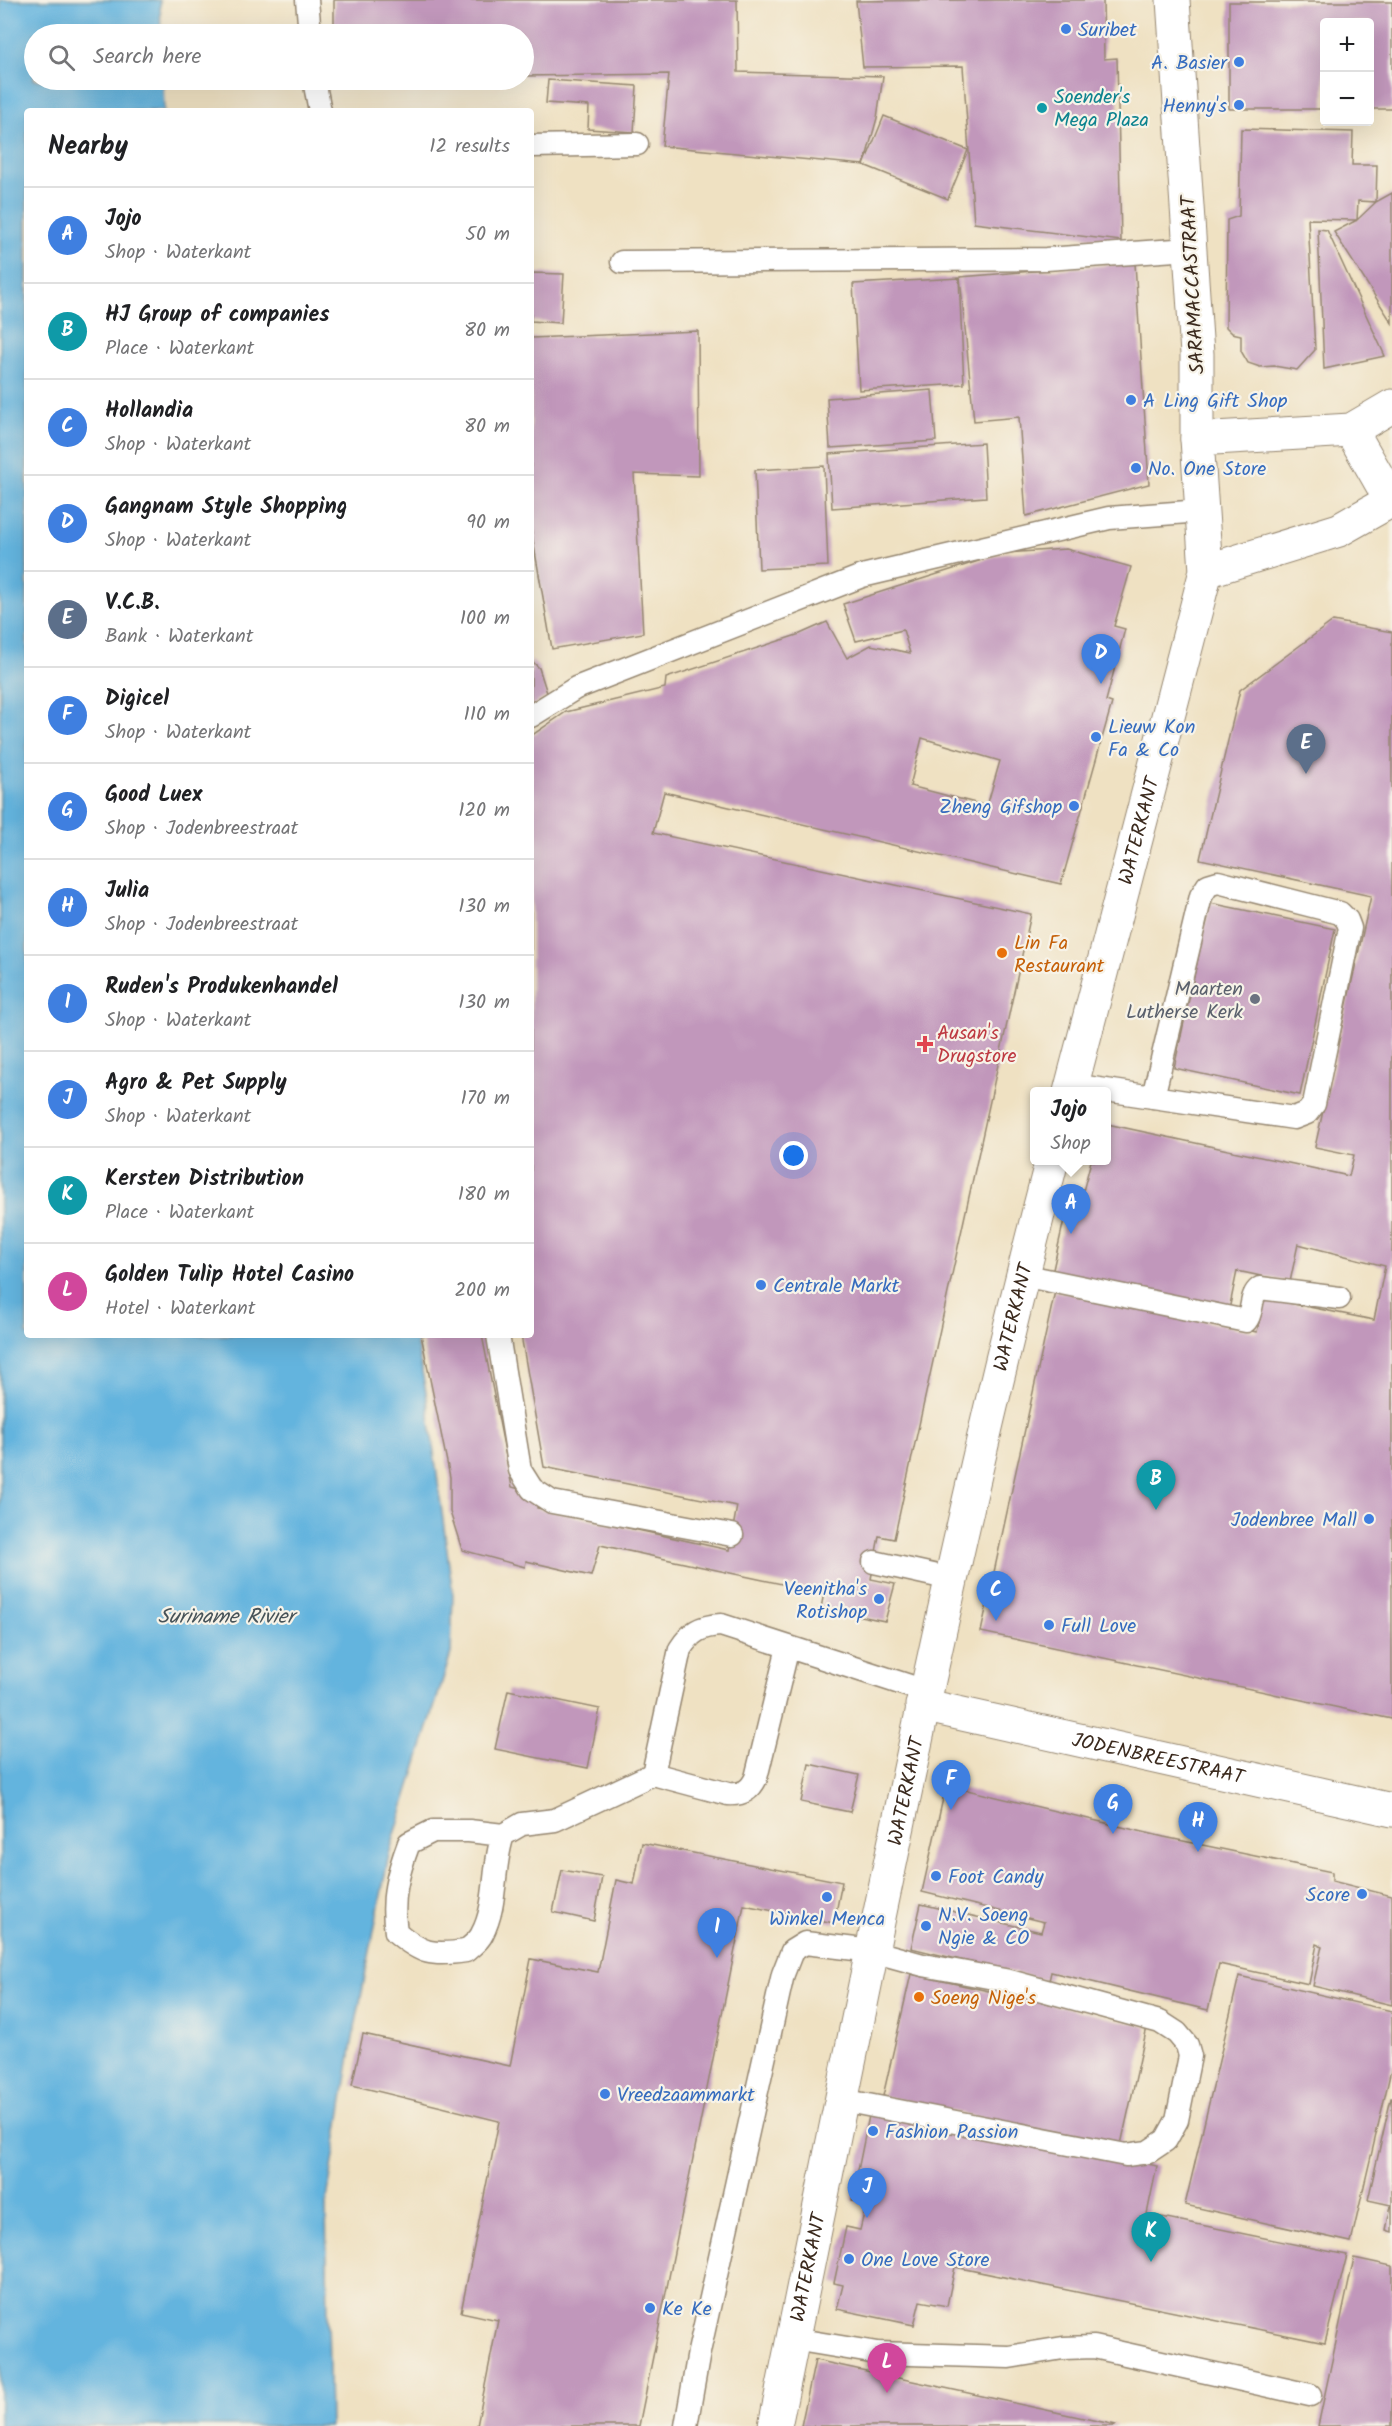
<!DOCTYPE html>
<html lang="en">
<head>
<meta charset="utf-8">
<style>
  body { margin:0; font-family:Kalam,sans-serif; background:#f2f2f2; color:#202124 }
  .controls { position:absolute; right:18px; top:18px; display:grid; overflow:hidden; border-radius:6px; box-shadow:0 6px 24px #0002 }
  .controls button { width:54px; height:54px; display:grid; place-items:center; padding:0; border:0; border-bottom:2px solid #e0e0e0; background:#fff; color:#202124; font:30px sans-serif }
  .you { position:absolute; left:794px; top:1156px; width:21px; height:21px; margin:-15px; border:4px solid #fff; border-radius:50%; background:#1a73e8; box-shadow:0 0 0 9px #1a73e833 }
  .badge { display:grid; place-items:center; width:39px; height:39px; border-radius:50%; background:#1f6fb2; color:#fff; font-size:20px; font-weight:700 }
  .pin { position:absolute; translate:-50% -50px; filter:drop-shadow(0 2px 3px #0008) }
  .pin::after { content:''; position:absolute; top:32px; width:21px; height:18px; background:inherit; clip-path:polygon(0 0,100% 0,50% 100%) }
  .popup { position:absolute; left:1030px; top:1087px; width:81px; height:78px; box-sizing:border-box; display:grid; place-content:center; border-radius:6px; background:#fff; filter:drop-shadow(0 2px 4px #0005); font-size:20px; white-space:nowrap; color:#757577 }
  .popup b { font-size:22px; color:#202124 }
  .popup::after { content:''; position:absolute; left:50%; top:100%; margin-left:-12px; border:12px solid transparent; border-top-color:#fff }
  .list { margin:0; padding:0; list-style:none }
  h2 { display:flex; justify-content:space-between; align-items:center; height:78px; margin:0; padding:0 24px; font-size:26px }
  h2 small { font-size:20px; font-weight:400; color:#757577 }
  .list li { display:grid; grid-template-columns:39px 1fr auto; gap:18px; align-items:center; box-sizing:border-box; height:96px; padding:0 24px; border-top:2px solid #e0e0e0 }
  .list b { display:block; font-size:22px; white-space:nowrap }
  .list p { margin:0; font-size:20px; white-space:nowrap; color:#757577 }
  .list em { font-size:20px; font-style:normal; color:#757577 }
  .icon { flex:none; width:33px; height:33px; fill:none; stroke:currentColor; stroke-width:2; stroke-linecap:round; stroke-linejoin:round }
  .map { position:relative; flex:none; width:1392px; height:2426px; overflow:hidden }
  .search { position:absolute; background:#fff; box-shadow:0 6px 24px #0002; left:24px; top:24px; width:510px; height:66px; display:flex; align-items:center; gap:15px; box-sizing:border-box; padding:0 21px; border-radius:33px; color:#757577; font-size:22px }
  .panel { position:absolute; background:#fff; box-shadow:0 6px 24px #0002; left:24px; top:108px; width:510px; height:1230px; border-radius:6px }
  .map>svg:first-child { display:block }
  .water { fill:#63b4de; stroke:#4f6f7e; stroke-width:1.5 }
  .building { fill:#c197bb; fill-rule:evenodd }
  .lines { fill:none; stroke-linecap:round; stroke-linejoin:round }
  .lane-casing { stroke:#958670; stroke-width:25 }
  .street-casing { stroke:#958670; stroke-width:35 }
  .secondary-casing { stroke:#958670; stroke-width:35 }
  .lane { stroke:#fff; stroke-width:22 }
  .street { stroke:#fff; stroke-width:33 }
  .secondary { stroke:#fff; stroke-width:33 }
  .shop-dot { fill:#3f7fe0; stroke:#f7f3e8; stroke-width:2 }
  .culture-dot { fill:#0f9aa8; stroke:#f7f3e8; stroke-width:2 }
  .food-dot { fill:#e8710a; stroke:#f7f3e8; stroke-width:2 }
  .worship-dot { fill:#6b7280; stroke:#f7f3e8; stroke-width:2 }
  .health-dot { fill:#e0444e; stroke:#f7f3e8; stroke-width:2 }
  .labels { text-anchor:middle; stroke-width:4.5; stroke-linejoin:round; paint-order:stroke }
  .shop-label { font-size:20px; fill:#366cbe; stroke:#f7f3e8; text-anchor:start }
  .culture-label { font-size:20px; fill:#0d838f; stroke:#f7f3e8; text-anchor:start }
  .street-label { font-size:20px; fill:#3b2a1e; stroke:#f7f3e8 }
  .food-label { font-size:20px; fill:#c56008; stroke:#f7f3e8; text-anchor:start }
  .worship-label { font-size:20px; fill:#5b616d; stroke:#f7f3e8; text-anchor:end }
  .health-label { font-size:20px; fill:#be3a42; stroke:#f7f3e8; text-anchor:start }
  .water-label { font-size:21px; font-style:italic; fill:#475358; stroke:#f7f3e8 }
</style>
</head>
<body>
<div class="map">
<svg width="1392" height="2426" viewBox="0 0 1392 2426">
  <rect width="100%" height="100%" fill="#f7f3e8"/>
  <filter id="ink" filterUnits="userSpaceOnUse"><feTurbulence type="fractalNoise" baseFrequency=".0167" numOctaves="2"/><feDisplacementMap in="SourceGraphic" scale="12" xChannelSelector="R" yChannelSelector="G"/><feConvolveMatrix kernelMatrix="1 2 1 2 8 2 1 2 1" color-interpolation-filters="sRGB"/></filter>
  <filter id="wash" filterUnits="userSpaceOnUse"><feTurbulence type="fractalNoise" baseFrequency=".008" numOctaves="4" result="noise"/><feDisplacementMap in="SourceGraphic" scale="24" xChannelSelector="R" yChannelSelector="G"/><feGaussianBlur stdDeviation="1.35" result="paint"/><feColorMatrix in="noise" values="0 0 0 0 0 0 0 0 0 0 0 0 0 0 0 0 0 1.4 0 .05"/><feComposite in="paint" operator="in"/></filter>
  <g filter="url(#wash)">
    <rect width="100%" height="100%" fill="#efe1c2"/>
    <path class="water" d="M0 0H160L161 34H34V80H163L164 111H27V1335H415L426 1392 453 1595 451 1653 389 1854 352 2043 326 2206 330 2426H0Z"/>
    <g id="blocks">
      <g class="building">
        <path d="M334 0H737L738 72 883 76 877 118 864 165 662 146 669 74 524 76V34H334Z"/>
        <path d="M965 0H1103L1104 59 1117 58 1121 241 974 223 963 66 863 67 856 1Z"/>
        <path d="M1229 2H1392V109H1370V22H1324V109H1229Z"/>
        <path d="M548 80 637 86 634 132 588 129 589 106 546 103Z"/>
        <path d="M884 116 968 150 948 199 864 165Z"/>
        <path d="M1241 129 1353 132 1352 165H1377L1376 202 1392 193V323L1334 232 1357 220 1308 219 1315 350 1297 370 1274 366 1260 367 1248 363 1241 351V335L1232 333 1226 327 1227 220 1239 216ZM1358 201 1376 202 1357 220Z"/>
        <path d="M1318 229 1327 230 1385 356 1324 369Z"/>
        <path d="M1135 263 1149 484 1026 516 1019 417 974 421 960 277Z"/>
        <path d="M531 273 564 274 561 323 531 321Z"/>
        <path d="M959 278 964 384 859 390 853 284Z"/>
        <path d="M698 331 699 476 634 474 643 633 552 649 531 529V338Z"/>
        <path d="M932 390 936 441 830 448 827 398Z"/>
        <path d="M983 443 986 497 832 508 829 454Z"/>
        <path d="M824 466 828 566 759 569 755 470Z"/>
        <path d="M1066 549 1131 567 1114 626 1125 629 1106 701 1112 703 1061 884 664 792 653 833 1031 914 894 1539 879 1536 871 1579 895 1584 885 1621 821 1608 824 1593 600 1545 591 1576 526 1561 525 1567 462 1550 450 1512V1477L421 1335H482L512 1487 540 1495 537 1508 729 1550 737 1506 544 1467 521 1335H531V736L566 712 665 688 666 678 800 634 827 622 847 658 871 645 910 653 903 630 856 641 843 604 1004 553ZM922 738 1000 761 987 806 910 786Z"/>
        <path d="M1333 621 1392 632V1719L981 1632 1055 1291 1257 1332 1264 1298 1374 1320 1385 1266 1298 1244 1290 1282 1237 1271 1229 1310 1052 1274 1069 1197 1081 1199 1091 1161H1107V1124L1349 1176 1354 1155 1315 1147 1371 896 1200 859 1240 690Z"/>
        <path d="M531 660 539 668 548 696 531 706Z"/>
        <path d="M1210 903 1335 929 1300 1095 1174 1068Z"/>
        <path d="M508 1690 600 1709 588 1768 495 1749Z"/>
        <path d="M809 1764 859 1775 850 1812 801 1802Z"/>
        <path d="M946 1785 1164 1837 1332 1872V1881L1392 1896V2005L1313 1986 1322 1946 1317 1944 1309 1984 1219 1964 1208 2010 1051 1972 1049 1981 911 1948 921 1904 1041 1932 1044 1922 922 1892Z"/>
        <path d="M642 1843 842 1882 834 1923 744 1905 639 2426H477L498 2320 461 2312 499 2121 352 2085 363 2034 510 2066 531 1959 598 1972 616 1880 634 1884Z"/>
        <path d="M562 1870 602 1877 594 1921 553 1912Z"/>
        <path d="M911 1974 993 1992 995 1981 1045 1992 1042 2002 1147 2027 1120 2149 883 2096Z"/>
        <path d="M1239 1976 1392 2011V2066L1351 2242 1185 2205Z"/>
        <path d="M1391 2098H1392V2232L1386 2230 1391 2205 1368 2200Z"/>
        <path d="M871 2106 1157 2166 1147 2214 1347 2255 1325 2343 955 2267 947 2306 920 2301 914 2325 837 2309 843 2285 834 2283 846 2227 860 2230 866 2205 852 2200Z"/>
        <path d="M1354 2258 1392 2266V2426H1318Z"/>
        <path d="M815 2360 1116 2425 1115 2426H801Z"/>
      </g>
    </g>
  </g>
  <g filter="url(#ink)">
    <use href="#blocks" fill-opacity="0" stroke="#958670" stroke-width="1.5"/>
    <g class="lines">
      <g class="lane-casing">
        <g id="lane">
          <path d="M307 0 310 34"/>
          <path d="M314 80 320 111"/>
          <path d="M531 146 637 144"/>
          <path d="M622 262 1046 259 1190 249"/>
          <path d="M531 716 576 688 862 576 1109 518 1201 511"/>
          <path d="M1218 882 1340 913 1347 920 1350 928 1314 1104 1307 1113 1294 1118 1153 1097 1201 896 1208 885Z"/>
          <path d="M1072 1085 1153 1097"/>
          <path d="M1022 1275 1246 1321C1254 1311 1249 1296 1260 1288L1339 1298"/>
          <path d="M498 1335 520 1470 532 1489 552 1502 732 1535"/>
          <path d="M874 1562 951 1579"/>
          <path d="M788 1647 756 1778C750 1791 742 1795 728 1794L653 1774 680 1649C691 1632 700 1626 721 1625L925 1691"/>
          <path d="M503 1835C492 1866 498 1904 482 1934 479 1941 471 1946 466 1951 432 1956 422 1954 396 1932 391 1899 397 1875 409 1843L433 1831H469L503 1835 522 1824 555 1820 653 1774"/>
          <path d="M793 2339 877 2353 1009 2357 1063 2348 1094 2347 1310 2395"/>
          <path d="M686 2426 699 2352 783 1974 792 1951 805 1943 872 1951 923 1965 1010 1981 1160 2022 1177 2033 1187 2045 1190 2056 1177 2120 1166 2140 1148 2152 1126 2155 842 2100"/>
        </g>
      </g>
      <g class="street-casing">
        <g id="street">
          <path d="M1351 430 1392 502"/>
          <path id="s1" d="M922 1705 1392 1810"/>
        </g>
      </g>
      <g class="secondary-casing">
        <g id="secondary">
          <path d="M1197 439 1351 430 1392 406"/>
          <path d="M1206 571 1339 530 1392 500"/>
          <path id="s2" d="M1070 1092 1206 571 1197 439V354L1173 0"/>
          <path id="s3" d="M775 2426C862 2003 943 1578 1052 1160"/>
        </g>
      </g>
      <use href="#lane" class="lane"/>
      <use href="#street" class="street"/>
      <use href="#secondary" class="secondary"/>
    </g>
  </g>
  <g class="shop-dot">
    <circle cx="1066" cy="29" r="6"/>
    <circle cx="1239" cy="62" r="6"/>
    <circle cx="1239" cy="105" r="6"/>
    <circle cx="1131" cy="400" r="6"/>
    <circle cx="1136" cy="468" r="6"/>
    <circle cx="1096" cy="737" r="6"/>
    <circle cx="1074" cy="806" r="6"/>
    <circle cx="761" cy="1285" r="6"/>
    <circle cx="1369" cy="1519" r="6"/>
    <circle cx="879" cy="1599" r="6"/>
    <circle cx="1049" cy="1625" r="6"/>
    <circle cx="936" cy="1876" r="6"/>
    <circle cx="1362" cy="1894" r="6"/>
    <circle cx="827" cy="1897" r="6"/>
    <circle cx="926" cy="1926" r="6"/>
    <circle cx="605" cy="2094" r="6"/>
    <circle cx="873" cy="2131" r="6"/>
    <circle cx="849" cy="2259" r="6"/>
    <circle cx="650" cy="2308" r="6"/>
  </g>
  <circle class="culture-dot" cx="1042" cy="108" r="6"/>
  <g class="food-dot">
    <circle cx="1002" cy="953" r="6"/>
    <circle cx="919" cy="1997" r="6"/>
  </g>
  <circle class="worship-dot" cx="1255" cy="999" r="6"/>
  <path class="health-dot" d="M922 1035h6v6h6v6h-6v6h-6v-6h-6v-6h6z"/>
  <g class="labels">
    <g class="shop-label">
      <text x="1078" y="36">Suribet</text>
      <text x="1227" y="69" text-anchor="end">A. Basier</text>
      <text x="1227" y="112" text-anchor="end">Henny's</text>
      <text x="1143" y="407">A Ling Gift Shop</text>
      <text x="1148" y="475">No. One Store</text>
      <text x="1108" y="733">Lieuw Kon<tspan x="1108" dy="23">Fa &amp; Co</tspan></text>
      <text x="1062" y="813" text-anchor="end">Zheng Gifshop</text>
      <text x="773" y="1292">Centrale Markt</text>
      <text x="1357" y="1526" text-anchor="end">Jodenbree Mall</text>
      <text x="867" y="1595" text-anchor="end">Veenitha's<tspan x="867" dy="23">Rotishop</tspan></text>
      <text x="1061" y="1632">Full Love</text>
      <text x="948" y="1883">Foot Candy</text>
      <text x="1350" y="1901" text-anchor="end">Score</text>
      <text x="938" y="1921">N.V. Soeng<tspan x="938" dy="23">Ngie &amp; CO</tspan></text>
      <text x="827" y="1925" text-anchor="middle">Winkel Menca</text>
      <text x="617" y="2101">Vreedzaammarkt</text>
      <text x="885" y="2138">Fashion Passion</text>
      <text x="861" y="2266">One Love Store</text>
      <text x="662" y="2315">Ke Ke</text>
    </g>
    <g class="culture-label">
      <text x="1054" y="103">Soender's<tspan x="1054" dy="23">Mega Plaza</tspan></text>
    </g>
    <g class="street-label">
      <text transform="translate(1192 285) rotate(-93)" y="7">SARAMACCASTRAAT</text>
      <text dy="7" stroke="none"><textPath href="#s2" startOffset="270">WATERKANT</textPath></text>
      <text dy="7" stroke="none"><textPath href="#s3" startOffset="1134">WATERKANT</textPath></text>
      <text dy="7" stroke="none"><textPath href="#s1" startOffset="242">JODENBREESTRAAT</textPath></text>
      <text dy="7" stroke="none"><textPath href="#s3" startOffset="648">WATERKANT</textPath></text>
      <text dy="7" stroke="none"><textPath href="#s3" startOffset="162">WATERKANT</textPath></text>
    </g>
    <g class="food-label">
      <text x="1014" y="949">Lin Fa<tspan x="1014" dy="23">Restaurant</tspan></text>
      <text x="931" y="2004">Soeng Nige's</text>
    </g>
    <g class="worship-label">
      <text x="1243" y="995">Maarten<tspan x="1243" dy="23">Lutherse Kerk</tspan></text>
    </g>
    <g class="health-label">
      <text x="937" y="1039">Ausan's<tspan x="937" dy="23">Drugstore</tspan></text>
    </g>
    <g class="water-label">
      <text x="226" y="1623">Suriname Rivier</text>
    </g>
  </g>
</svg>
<div class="controls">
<button>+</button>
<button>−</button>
</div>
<div class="you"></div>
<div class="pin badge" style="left:1071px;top:1234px;background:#3f7fe0">A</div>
<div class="popup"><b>Jojo</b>Shop</div>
<div class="pin badge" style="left:1156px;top:1510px;background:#0f9aa8">B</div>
<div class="pin badge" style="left:996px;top:1621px;background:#3f7fe0">C</div>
<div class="pin badge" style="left:1101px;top:684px;background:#3f7fe0">D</div>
<div class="pin badge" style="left:1306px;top:774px;background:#5c6f8a">E</div>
<div class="pin badge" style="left:951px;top:1810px;background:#3f7fe0">F</div>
<div class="pin badge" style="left:1113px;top:1834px;background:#3f7fe0">G</div>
<div class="pin badge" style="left:1198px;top:1852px;background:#3f7fe0">H</div>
<div class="pin badge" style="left:717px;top:1958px;background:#3f7fe0">I</div>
<div class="pin badge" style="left:867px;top:2218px;background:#3f7fe0">J</div>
<div class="pin badge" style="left:1151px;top:2262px;background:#0f9aa8">K</div>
<div class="pin badge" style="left:887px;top:2393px;background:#d1479c">L</div>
<div class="search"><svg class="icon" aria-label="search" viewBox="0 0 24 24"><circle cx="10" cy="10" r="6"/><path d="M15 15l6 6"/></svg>Search here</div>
<section class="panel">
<h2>Nearby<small>12 results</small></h2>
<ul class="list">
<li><span class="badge" style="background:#3f7fe0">A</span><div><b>Jojo</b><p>Shop · Waterkant</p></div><em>50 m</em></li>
<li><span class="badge" style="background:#0f9aa8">B</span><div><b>HJ Group of companies</b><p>Place · Waterkant</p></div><em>80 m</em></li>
<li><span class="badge" style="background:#3f7fe0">C</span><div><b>Hollandia</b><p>Shop · Waterkant</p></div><em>80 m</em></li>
<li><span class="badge" style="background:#3f7fe0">D</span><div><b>Gangnam Style Shopping</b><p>Shop · Waterkant</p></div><em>90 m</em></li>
<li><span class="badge" style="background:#5c6f8a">E</span><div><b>V.C.B.</b><p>Bank · Waterkant</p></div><em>100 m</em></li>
<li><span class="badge" style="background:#3f7fe0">F</span><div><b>Digicel</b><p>Shop · Waterkant</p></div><em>110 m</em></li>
<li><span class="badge" style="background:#3f7fe0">G</span><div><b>Good Luex</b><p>Shop · Jodenbreestraat</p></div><em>120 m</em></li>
<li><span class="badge" style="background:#3f7fe0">H</span><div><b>Julia</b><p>Shop · Jodenbreestraat</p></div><em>130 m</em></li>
<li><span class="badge" style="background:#3f7fe0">I</span><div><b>Ruden's Produkenhandel</b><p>Shop · Waterkant</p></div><em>130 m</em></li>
<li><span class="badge" style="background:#3f7fe0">J</span><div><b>Agro &amp; Pet Supply</b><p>Shop · Waterkant</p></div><em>170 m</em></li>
<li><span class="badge" style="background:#0f9aa8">K</span><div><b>Kersten Distribution</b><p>Place · Waterkant</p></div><em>180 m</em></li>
<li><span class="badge" style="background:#d1479c">L</span><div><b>Golden Tulip Hotel Casino</b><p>Hotel · Waterkant</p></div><em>200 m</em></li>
</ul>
</section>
</div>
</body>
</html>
